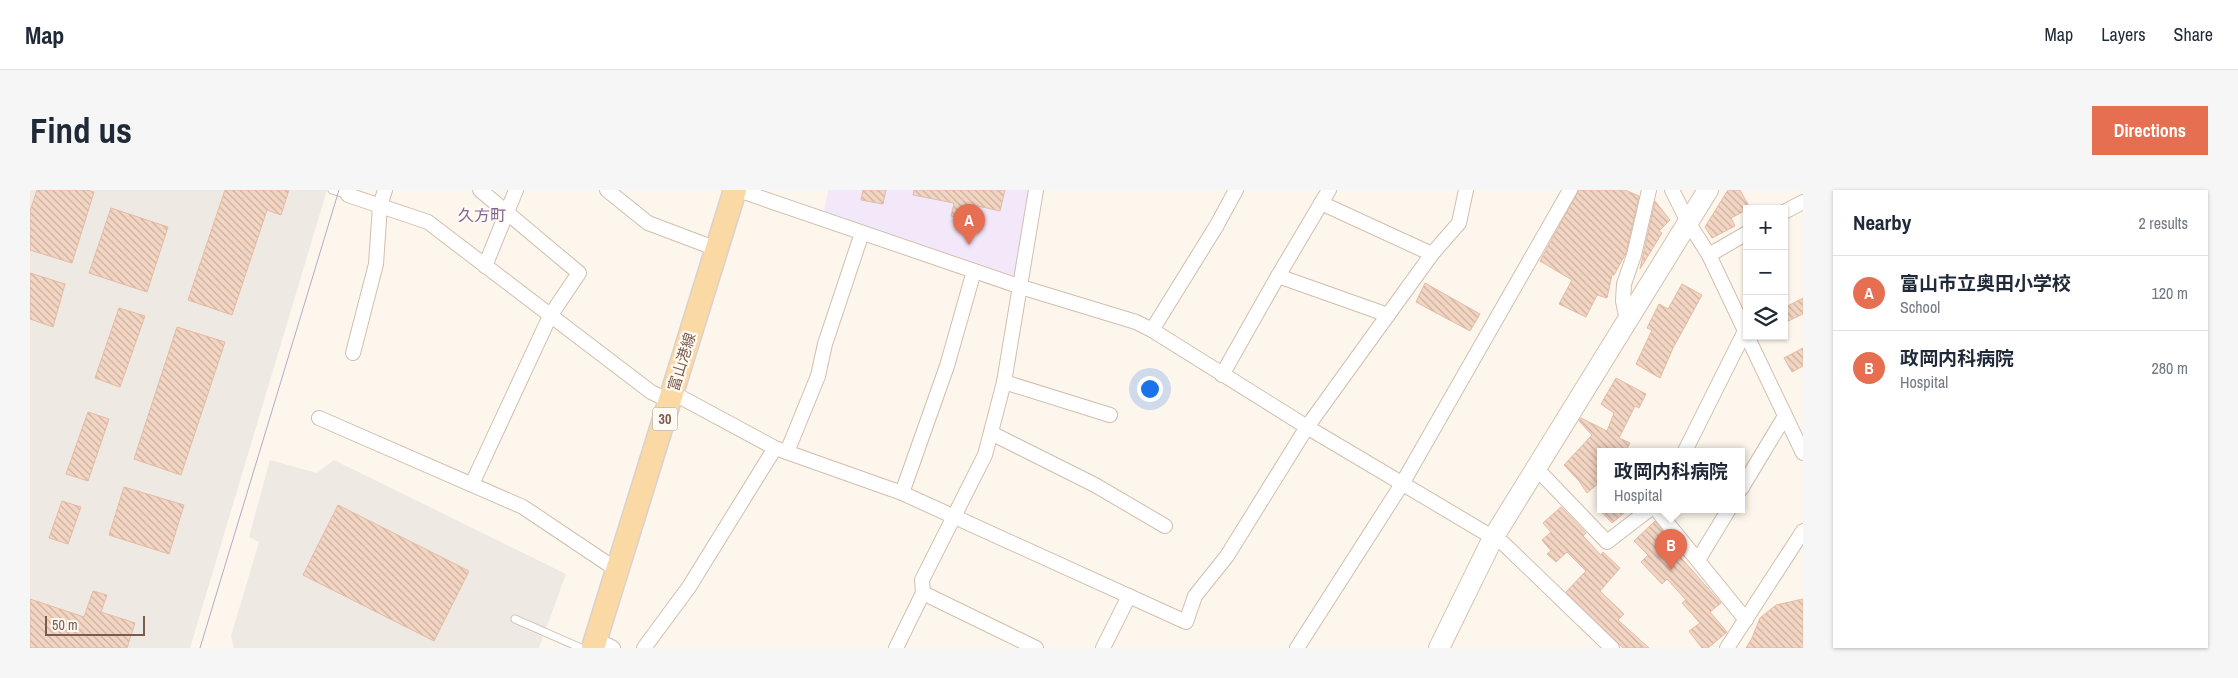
<!DOCTYPE html>
<html lang="en">
<head>
<meta charset="utf-8">
<style>
  body { margin:0; font-family:"Archivo Narrow","Noto Sans JP",sans-serif; background:#f6f6f7; color:#1f2937 }
  .controls { position:absolute; right:15px; top:15px; display:grid; overflow:hidden; border-radius:0px; box-shadow:0 1px 4px #0004 }
  .controls button { width:45px; height:45px; display:grid; place-items:center; padding:0; border:0; border-bottom:1px solid #e0e1e3; background:#fff; color:#1f2937; font:25px sans-serif }
  .scale { position:absolute; left:15px; bottom:12px; width:100px; box-sizing:border-box; padding-left:5px; border:2px solid #7a5c4d; border-top:0; font-size:14px; line-height:18px; white-space:nowrap; color:#7a5c4d; -webkit-text-stroke:4px #fffaf3; paint-order:stroke }
  .you { position:absolute; left:1119px; top:198px; width:18px; height:18px; margin:-12px; border:4px solid #fff; border-radius:50%; background:#1a73e8; box-shadow:0 0 0 8px #1a73e833 }
  .badge { display:grid; place-items:center; width:32px; height:32px; border-radius:50%; background:#e76f51; color:#fff; font-size:16px; font-weight:700 }
  .pin { position:absolute; translate:-50% -41px; filter:drop-shadow(0 1px 2px #0008) }
  .pin::after { content:''; position:absolute; top:26px; width:18px; height:15px; background:inherit; clip-path:polygon(0 0,100% 0,50% 100%) }
  .popup { position:absolute; left:1567px; top:258px; width:148px; height:65px; box-sizing:border-box; display:grid; place-content:center; border-radius:0px; background:#fff; filter:drop-shadow(0 1px 4px #0005); font-size:16px; white-space:nowrap; color:#747a83 }
  .popup b { font-size:19px; color:#1f2937 }
  .popup::after { content:''; position:absolute; left:50%; top:100%; margin-left:-10px; border:10px solid transparent; border-top-color:#fff }
  .list { margin:0; padding:0; list-style:none }
  h2 { display:flex; justify-content:space-between; align-items:center; height:65px; margin:0; padding:0 20px; font-size:21px }
  h2 small { font-size:16px; font-weight:400; color:#747a83 }
  .list li { display:grid; grid-template-columns:32px 1fr auto; gap:15px; align-items:center; box-sizing:border-box; height:75px; padding:0 20px; border-top:1px solid #e0e1e3 }
  .list b { display:block; font-size:19px; white-space:nowrap }
  .list p { margin:0; font-size:16px; white-space:nowrap; color:#747a83 }
  .list em { font-size:16px; font-style:normal; color:#747a83 }
  .icon { flex:none; width:28px; height:28px; fill:none; stroke:currentColor; stroke-width:2; stroke-linecap:round; stroke-linejoin:round }
  .map { position:relative; flex:none; width:1773px; height:458px; overflow:hidden; border-radius:0px }
  header { display:flex; align-items:center; gap:30px; box-sizing:border-box; height:70px; padding:0 25px; background:#fff; border-bottom:1px solid #e0e1e3 }
  header strong { font-size:24px }
  nav { display:flex; gap:28px; margin-inline-start:auto; font-size:18px }
  .intro { display:flex; align-items:center; justify-content:space-between; box-sizing:border-box; height:120px; padding:0 30px }
  h1 { margin:0; font-size:35px }
  .button { padding:12px 22px; border-radius:0px; background:#e76f51; color:#fff; font-size:18px; font-weight:700 }
  main { display:flex; gap:30px; padding:0 30px }
  aside { flex:1; background:#fff; border-radius:0px; box-shadow:0 1px 4px #0004 }
  .map>svg:first-child { display:block }
  .industrial { fill:#efe9e4 }
  .education { fill:#f3e8fa }
  .building { fill:url(#building-back-hatch); stroke:#e6bba3 }
  .lines { fill:none; stroke-linecap:round; stroke-linejoin:round }
  .lane-casing { stroke:#d1beb0; stroke-width:9 }
  .street-casing { stroke:#d1beb0; stroke-width:16 }
  .secondary-casing { stroke:#d6c0b0; stroke-width:22 }
  .primary-casing { stroke:#dad1cd; stroke-width:25 }
  .lane { stroke:#fff; stroke-width:7 }
  .street { stroke:#fff; stroke-width:14 }
  .secondary { stroke:#fff; stroke-width:20 }
  .primary { stroke:#fbd9a5; stroke-width:22 }
  .tram { stroke:#b9a8c9; stroke-width:1 }
  .labels { text-anchor:middle; stroke-width:4.5; stroke-linejoin:round; paint-order:stroke }
  .shield { fill:#fffaf3; stroke:#a28b7f; stroke-width:1 }
  .shield-label { font-size:14px; font-weight:bold; fill:#7a5c4d }
  .street-label { font-size:15px; fill:#7a5c4d; stroke:#fffaf3 }
  .neighbourhood-label { font-size:16px; fill:#846695; stroke:#fffaf3 }
</style>
</head>
<body>
<header>
<strong>Map</strong>
<nav><a>Map</a><a>Layers</a><a>Share</a></nav>
</header>
<div class="intro"><h1>Find us</h1><a class="button">Directions</a></div>
<main>
<div class="map">
<svg width="1773" height="458" viewBox="0 0 1773 458">
  <defs>
    <pattern id="building-back-hatch" width="6" height="6" patternUnits="userSpaceOnUse" patternTransform="scale(1.25)"><rect width="6" height="6" fill="#f3d5c3"/><path d="M-1 5l2 2M0 0l6 6M5-1l2 2" fill="none" stroke="#cab0a1"/></pattern>
  </defs>
  <rect width="100%" height="100%" fill="#fdf6ec"/>
  <g class="industrial">
    <path d="M0 0H297L160 458H0Z"/>
    <path d="M240 270 287 283 304 270 536 384 509 458H204L201 446 229 352 219 347Z"/>
  </g>
  <path class="education" d="M798 0H999L984 87 794 22Z"/>
  <g class="building">
    <path d="M7 0H56L64 2 42 73 0 60V21Z"/>
    <path d="M195 0H259L251 25 237 20 202 125 158 110Z"/>
    <path d="M833 0H856L853 14 831 10Z"/>
    <path d="M884 0H975L970 21 943 15 941 30 921 26 924 13 883 5Z"/>
    <path d="M1549 0H1595L1609 6 1596 63 1584 85H1582L1577 108 1567 105 1556 127 1529 114 1542 90 1510 71Z"/>
    <path d="M1698 0H1710L1720 18 1701 28 1705 36 1682 48 1675 37Z"/>
    <path d="M1625 11 1640 30 1629 41 1632 43 1610 79Z"/>
    <path d="M81 18 138 37 117 102 59 83Z"/>
    <path d="M0 83 35 94 23 137 0 129Z"/>
    <path d="M1395 93 1450 124 1440 141 1386 112Z"/>
    <path d="M1652 94 1672 105 1643 158 1630 188 1606 174 1622 140 1617 138 1629 114 1638 119Z"/>
    <path d="M1773 108V124L1754 133V118Z"/>
    <path d="M89 118 115 126 90 197 65 188Z"/>
    <path d="M147 137 195 152 151 285 104 269Z"/>
    <path d="M1773 158V176L1762 182 1754 168Z"/>
    <path d="M1586 188 1616 204 1609 218 1605 216 1589 248 1600 253 1596 261H1571V291L1557 303 1549 291 1534 275 1562 245 1549 231 1551 228 1577 241 1584 223 1571 214Z"/>
    <path d="M58 222 79 229 58 291 36 284Z"/>
    <path d="M94 297 154 315 139 364 79 345Z"/>
    <path d="M32 311 51 317 38 354 19 348Z"/>
    <path d="M308 315 439 381 404 451 273 385Z"/>
    <path d="M1531 317 1556 343 1553 346 1571 365 1573 362 1590 378 1570 401 1594 424 1588 430 1619 458H1593L1536 402 1556 381 1537 362 1526 372 1517 364 1521 361 1512 350 1521 342 1513 333Z"/>
    <path d="M1569 319H1599L1582 333Z"/>
    <path d="M1625 331 1640 350 1637 352 1691 413 1680 422 1697 442 1678 458H1672L1659 441 1670 433 1652 413 1656 410 1637 389 1632 394 1611 372 1618 365 1604 351Z"/>
    <path d="M63 401 77 405 71 422 105 433 97 458H0V409L54 427Z"/>
    <path d="M1773 409V458H1716L1722 448 1730 428 1746 415Z"/>
  </g>
  <g class="lines">
    <g class="lane-casing">
      <g id="lane">
        <path d="M302 0 318 5"/>
        <path d="M485 429 551 458"/>
      </g>
    </g>
    <g class="street-casing">
      <g id="street">
        <path d="M577 0 618 33 687 59"/>
        <path d="M708 0 991 97 1106 132 1122 140 1277 237 1474 354 1582 458"/>
        <path d="M1642 0 1658 32 1679 65 1717 145"/>
        <path d="M318 5 398 32 621 202 640 211"/>
        <path d="M1291 13 1402 64"/>
        <path d="M1754 22 1773 12"/>
        <path d="M1679 65 1717 43"/>
        <path d="M455 76 486 0"/>
        <path d="M1248 86 1358 125"/>
        <path d="M1597 130 1593 111 1594 94 1604 65 1619 0"/>
        <path d="M1122 140 1187 35 1206 0"/>
        <path d="M1717 146 1773 263"/>
        <path d="M323 163 346 74 350 16 355 0"/>
        <path d="M1192 185 1248 86 1299 0"/>
        <path d="M974 192 1080 225"/>
        <path d="M643 203 745 258 872 303 1156 432 1165 406 1197 366 1277 237 1402 64 1429 33 1436 0"/>
        <path d="M289 228 493 317 587 380"/>
        <path d="M961 243 1065 295 1135 336"/>
        <path d="M1655 261 1715 141"/>
        <path d="M757 262 788 186 795 154 832 43"/>
        <path d="M1507 279 1577 352 1620 319"/>
        <path d="M442 294 520 126 549 83 450 0"/>
        <path d="M1711 299 1755 226"/>
        <path d="M872 303 917 176 944 81"/>
        <path d="M1626 319 1716 430"/>
        <path d="M1668 370 1699 319"/>
        <path d="M893 403 1006 458"/>
        <path d="M565 449 583 458"/>
        <path d="M614 458 659 397 745 258"/>
        <path d="M866 458 893 403 892 390 955 265 974 192 1006 0"/>
        <path d="M1073 458 1099 406"/>
        <path d="M1267 458 1372 294 1540 0"/>
        <path d="M1697 458 1773 341"/>
      </g>
    </g>
    <g class="secondary-casing">
      <path id="secondary" d="M1409 458 1463 348 1678 0"/>
    </g>
    <g class="primary-casing">
      <path id="primary" d="M563 458 705 0"/>
    </g>
    <use href="#lane" class="lane"/>
    <use href="#street" class="street"/>
    <use href="#secondary" class="secondary"/>
    <use href="#primary" class="primary"/>
    <path class="tram" d="M170 458 309 0"/>
  </g>
  <g class="labels">
    <rect class="shield" x="622.5" y="217.5" width="25" height="23" rx="4"/>
    <g class="shield-label">
      <text x="635" y="234">30</text>
    </g>
    <g class="street-label">
      <text transform="translate(652 172) rotate(-73)" y="5">富山港線</text>
    </g>
    <g class="neighbourhood-label">
      <text x="452" y="31">久方町</text>
    </g>
  </g>
</svg>
<div class="controls">
<button>+</button>
<button>−</button>
<button><svg class="icon" aria-label="layers" viewBox="0 0 24 24"><path d="M12 4l9 5-9 5-9-5zM3 14l9 5 9-5"/></svg></button>
</div>
<div class="scale">50 m</div>
<div class="you"></div>
<div class="pin badge" style="left:939px;top:55px">A</div>
<div class="pin badge" style="left:1641px;top:380px">B</div>
<div class="popup"><b>政岡内科病院</b>Hospital</div>
</div>
<aside>
<h2>Nearby<small>2 results</small></h2>
<ul class="list">
<li><span class="badge">A</span><div><b>富山市立奥田小学校</b><p>School</p></div><em>120 m</em></li>
<li><span class="badge">B</span><div><b>政岡内科病院</b><p>Hospital</p></div><em>280 m</em></li>
</ul>
</aside>
</main>
</body>
</html>
